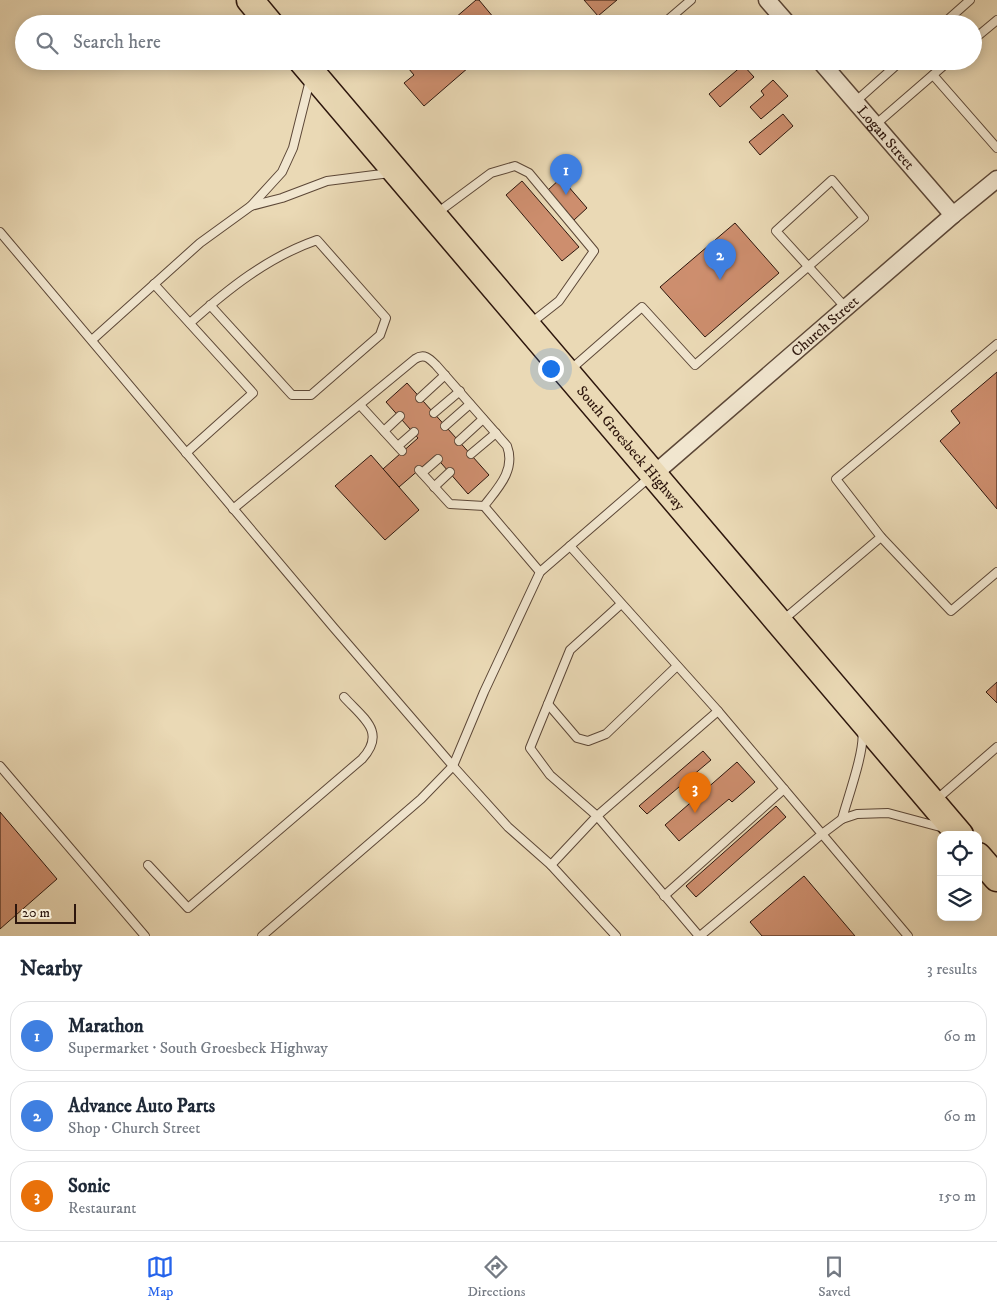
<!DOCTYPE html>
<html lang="en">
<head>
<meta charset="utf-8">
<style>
  body { margin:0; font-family:"IM FELL DW Pica",serif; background:#f6f6f7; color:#1f2937 }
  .controls { position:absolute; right:15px; bottom:15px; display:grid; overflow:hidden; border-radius:10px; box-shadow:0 2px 12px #0003 }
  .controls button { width:45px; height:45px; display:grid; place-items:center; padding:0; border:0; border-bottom:1px solid #e0e1e3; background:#fff; color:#1f2937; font:25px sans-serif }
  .scale { position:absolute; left:15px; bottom:12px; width:61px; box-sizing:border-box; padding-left:5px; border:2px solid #2d160d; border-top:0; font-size:14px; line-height:18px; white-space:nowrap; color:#2d160d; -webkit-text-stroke:4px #f1e6cf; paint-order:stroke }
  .you { position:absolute; left:550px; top:368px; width:18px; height:18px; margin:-12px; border:4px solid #fff; border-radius:50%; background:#1a73e8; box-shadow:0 0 0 8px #1a73e833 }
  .badge { display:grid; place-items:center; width:32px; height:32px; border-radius:50%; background:#2563eb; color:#fff; font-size:16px; font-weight:700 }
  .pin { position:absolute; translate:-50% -41px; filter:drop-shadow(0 1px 2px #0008) }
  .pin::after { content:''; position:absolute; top:26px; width:18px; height:15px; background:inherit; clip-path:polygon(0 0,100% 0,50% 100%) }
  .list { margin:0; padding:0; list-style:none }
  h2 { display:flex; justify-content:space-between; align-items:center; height:65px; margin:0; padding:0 20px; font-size:21px }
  h2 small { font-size:16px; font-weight:400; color:#747a83 }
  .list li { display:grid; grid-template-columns:32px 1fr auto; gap:15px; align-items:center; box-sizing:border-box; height:70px; margin:0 10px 10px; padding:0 10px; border:1px solid #e0e1e3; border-radius:20px }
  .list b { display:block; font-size:19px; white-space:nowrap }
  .list p { margin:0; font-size:16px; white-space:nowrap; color:#747a83 }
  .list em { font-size:16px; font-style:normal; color:#747a83 }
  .icon { flex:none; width:28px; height:28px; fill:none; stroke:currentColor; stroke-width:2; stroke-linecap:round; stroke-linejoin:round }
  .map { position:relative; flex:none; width:997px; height:936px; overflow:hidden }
  .search { position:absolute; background:#fff; box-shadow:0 2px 12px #0003; left:15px; right:15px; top:15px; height:55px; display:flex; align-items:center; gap:12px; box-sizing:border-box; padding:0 18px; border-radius:28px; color:#747a83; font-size:19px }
  .sheet { height:305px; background:#fff }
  nav { display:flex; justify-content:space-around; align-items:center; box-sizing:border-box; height:70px; border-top:1px solid #e0e1e3; background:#fff; font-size:14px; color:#747a83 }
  nav a { display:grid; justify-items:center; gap:2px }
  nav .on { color:#2563eb }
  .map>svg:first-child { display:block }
  .building { fill:#cd8e6e; stroke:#2d160d }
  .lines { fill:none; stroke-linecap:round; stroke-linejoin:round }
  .service-casing { stroke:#5c4737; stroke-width:10 }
  .minor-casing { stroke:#5c4737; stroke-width:19 }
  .primary-casing { stroke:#2d160d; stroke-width:29 }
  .service { stroke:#f1e6cf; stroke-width:8 }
  .minor { stroke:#f1e6cf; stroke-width:16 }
  .primary { stroke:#ead9b5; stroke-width:26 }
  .labels { text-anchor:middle; stroke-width:4.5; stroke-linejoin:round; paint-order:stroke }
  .street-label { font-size:15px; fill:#2d160d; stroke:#f1e6cf }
</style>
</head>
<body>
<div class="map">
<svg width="997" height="936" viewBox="0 0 997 936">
  <rect width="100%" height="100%" fill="#ead9b5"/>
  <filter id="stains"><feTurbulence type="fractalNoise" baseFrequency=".004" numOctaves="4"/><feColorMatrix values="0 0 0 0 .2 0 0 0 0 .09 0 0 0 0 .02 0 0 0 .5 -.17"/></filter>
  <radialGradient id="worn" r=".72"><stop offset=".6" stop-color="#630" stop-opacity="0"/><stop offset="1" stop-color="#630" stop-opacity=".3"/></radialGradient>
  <g class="building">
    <path d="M476 0H479L499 24H448Z"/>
    <path d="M584 0H617L598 16Z"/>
    <path d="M404 61H476L424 106 404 83 414 75 403 62Z"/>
    <path d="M743 65 754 77 720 107 709 94Z"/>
    <path d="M773 80 788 96 761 119 750 107 764 95 761 91Z"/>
    <path d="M783 114 793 126 760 155 749 142Z"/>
    <path d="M561 178 587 208 574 220 548 190Z"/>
    <path d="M522 181 579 247 562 261 506 195Z"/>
    <path d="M735 223 779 273 705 337 660 287Z"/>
    <path d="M997 372V509L940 441 960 423 951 411Z"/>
    <path d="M407 383 489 475 468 494 435 456 399 487 383 469 418 438 386 402Z"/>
    <path d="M371 455 419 510 385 540 335 486Z"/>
    <path d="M997 682V703L986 692Z"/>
    <path d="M703 751 711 760 647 814 639 806Z"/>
    <path d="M737 762 755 782 732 802 729 799 679 841 665 825Z"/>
    <path d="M776 806 786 817 696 897 686 886Z"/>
    <path d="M0 812 57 879 0 929Z"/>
    <path d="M804 876 855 936H762L750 922Z"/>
  </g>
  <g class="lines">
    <g class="service-casing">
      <g id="service">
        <path d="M585 21 588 24"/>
        <path d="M663 24 691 0"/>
        <path d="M943 24 970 0"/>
        <path d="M973 40 997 20"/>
        <path d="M933 75 997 148"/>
        <path d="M855 102 901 61"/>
        <path d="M875 125 949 61"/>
        <path d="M251 206 282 198 327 181 390 173"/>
        <path d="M437 213 491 173 515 166 529 173 594 251 559 301 531 323"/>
        <path d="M0 232 334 628 453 766 508 827 551 865 616 936"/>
        <path d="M154 284 253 393 186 453"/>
        <path d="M190 323C228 289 268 257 317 240L386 318 380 335 311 395H292L210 305"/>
        <path d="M92 340 200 243 251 206 282 172 293 148 310 80"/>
        <path d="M997 344 836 479 881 537 951 611 997 572"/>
        <path d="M570 370 642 307 695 365 864 218 832 180 776 231 846 308"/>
        <path d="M420 398 445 375"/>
        <path d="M360 405 402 451"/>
        <path d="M434 413 460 391"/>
        <path d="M445 426 470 404"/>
        <path d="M384 431 400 416"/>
        <path d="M459 441 483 419"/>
        <path d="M398 446 414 432"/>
        <path d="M471 454 496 433"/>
        <path d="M419 470 450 504 484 506"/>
        <path d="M422 473 438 459"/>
        <path d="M434 487 450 472"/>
        <path d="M233 509 415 359C424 353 429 358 436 365L507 446C516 470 498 488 484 506L540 572"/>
        <path d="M570 546 718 711"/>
        <path d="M783 620 881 537"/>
        <path d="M548 704 577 738 588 741 606 734 677 666"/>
        <path d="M862 731C866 748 847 800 842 819L857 814 888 813 944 828"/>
        <path d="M0 766 145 936"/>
        <path d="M936 800 997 747"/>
        <path d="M842 819 822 834 908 936"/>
        <path d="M148 865 188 908 362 759C387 732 363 718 344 697"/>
        <path d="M551 865 597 816 550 775 530 748 570 650 621 604"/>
        <path d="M664 896 784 789"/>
        <path d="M262 936 421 799 453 766 484 692 540 572 651 476"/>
        <path d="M699 936 597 816 718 711 822 834 700 936"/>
      </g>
    </g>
    <g class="minor-casing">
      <g id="minor">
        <path d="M767 0 788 24"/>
        <path id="s1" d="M820 61 953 215"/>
        <path id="s2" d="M654 474 953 215 997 179"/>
      </g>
    </g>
    <g class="primary-casing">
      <g id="primary">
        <path d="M250 0 270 24"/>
        <path id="s3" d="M302 61 960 835"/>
        <path d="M978 856 997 878"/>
      </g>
    </g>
    <use href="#service" class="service"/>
    <use href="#minor" class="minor"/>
    <use href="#primary" class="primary"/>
  </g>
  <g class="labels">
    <g class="street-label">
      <text dy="5" stroke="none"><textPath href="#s1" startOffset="101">Logan Street</textPath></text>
      <text dy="5" stroke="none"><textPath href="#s2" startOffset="226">Church Street</textPath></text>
      <text dy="5" stroke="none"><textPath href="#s3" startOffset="508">South Groesbeck Highway</textPath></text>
    </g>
  </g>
  <rect width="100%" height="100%" filter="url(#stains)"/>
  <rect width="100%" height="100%" fill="url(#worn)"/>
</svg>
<div class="controls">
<button><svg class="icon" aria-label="locate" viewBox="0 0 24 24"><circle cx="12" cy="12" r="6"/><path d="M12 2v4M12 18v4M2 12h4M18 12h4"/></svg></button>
<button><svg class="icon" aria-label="layers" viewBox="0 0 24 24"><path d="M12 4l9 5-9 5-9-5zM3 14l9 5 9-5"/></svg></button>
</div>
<div class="scale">20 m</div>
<div class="you"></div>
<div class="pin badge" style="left:566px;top:195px;background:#3f7fe0">1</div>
<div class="pin badge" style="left:720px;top:280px;background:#3f7fe0">2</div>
<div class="pin badge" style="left:695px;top:813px;background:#e8710a">3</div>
<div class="search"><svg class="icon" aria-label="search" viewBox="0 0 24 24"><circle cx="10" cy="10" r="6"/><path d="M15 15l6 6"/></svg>Search here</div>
</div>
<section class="sheet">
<h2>Nearby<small>3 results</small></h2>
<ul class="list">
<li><span class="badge" style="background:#3f7fe0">1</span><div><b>Marathon</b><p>Supermarket · South Groesbeck Highway</p></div><em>60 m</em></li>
<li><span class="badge" style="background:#3f7fe0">2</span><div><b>Advance Auto Parts</b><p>Shop · Church Street</p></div><em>60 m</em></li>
<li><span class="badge" style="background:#e8710a">3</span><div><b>Sonic</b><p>Restaurant</p></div><em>150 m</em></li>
</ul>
</section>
<nav>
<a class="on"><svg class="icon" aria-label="map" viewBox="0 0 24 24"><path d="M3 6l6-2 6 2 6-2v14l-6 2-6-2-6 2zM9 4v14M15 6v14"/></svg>Map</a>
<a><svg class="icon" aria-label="directions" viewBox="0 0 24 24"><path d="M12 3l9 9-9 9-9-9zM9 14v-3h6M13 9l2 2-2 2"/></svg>Directions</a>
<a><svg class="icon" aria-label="saved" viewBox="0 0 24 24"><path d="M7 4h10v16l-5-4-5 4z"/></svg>Saved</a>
</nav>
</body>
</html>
